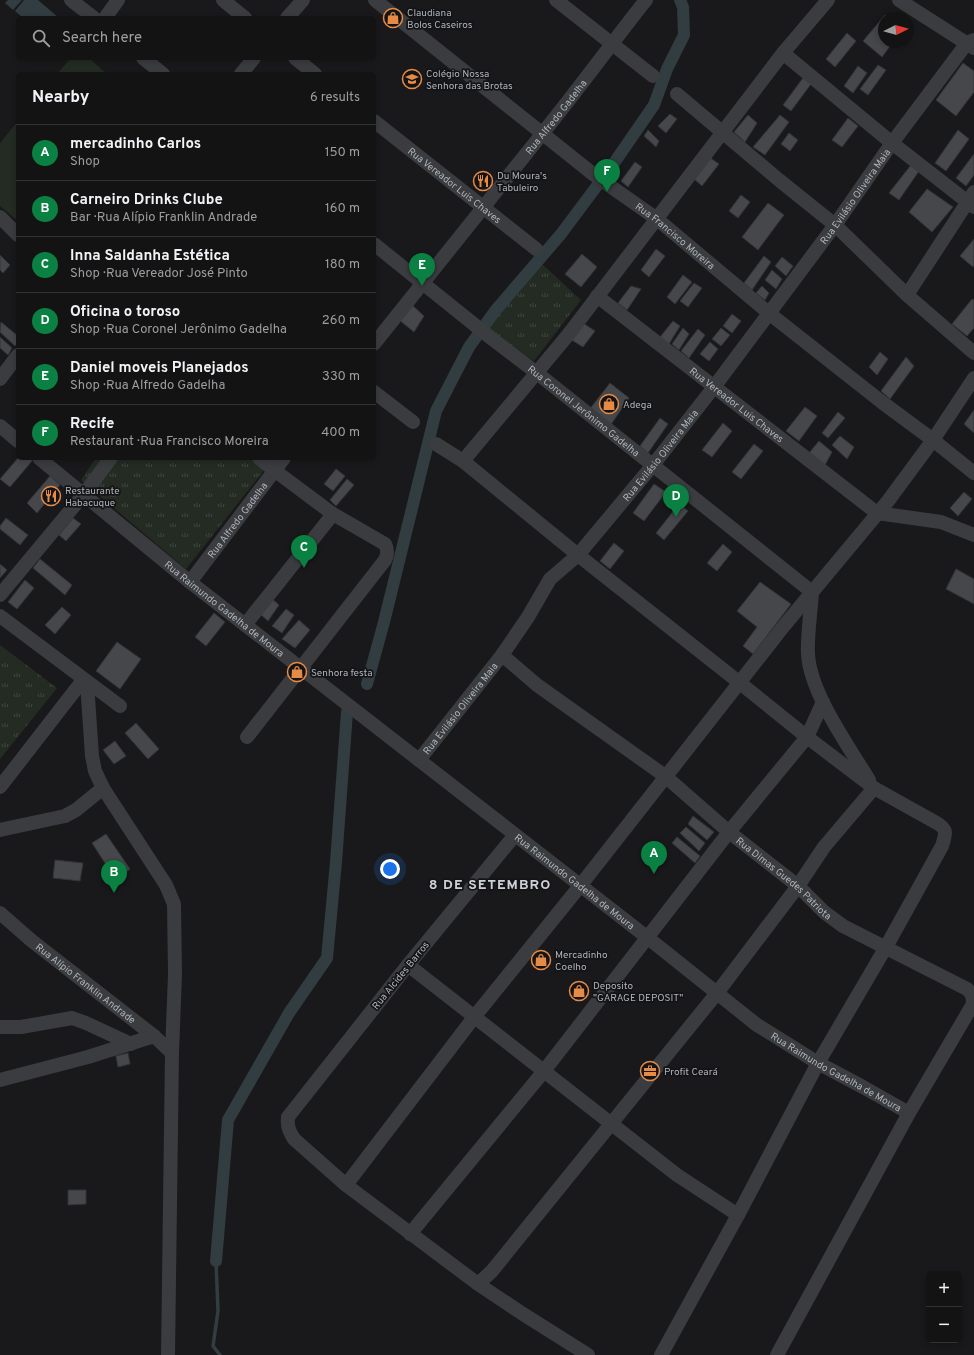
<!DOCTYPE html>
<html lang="en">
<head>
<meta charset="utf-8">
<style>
  body { margin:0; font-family:Overpass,sans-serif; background:#1c1c1d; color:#f1f3f6 }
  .controls { position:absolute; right:12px; bottom:12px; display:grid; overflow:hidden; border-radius:6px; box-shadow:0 2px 6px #0003 }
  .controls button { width:36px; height:36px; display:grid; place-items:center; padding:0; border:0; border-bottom:1px solid #323234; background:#131314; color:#f1f3f6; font:20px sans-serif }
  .compass { position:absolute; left:878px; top:12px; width:36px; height:36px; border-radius:50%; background:#131314; box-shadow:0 2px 6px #0003; rotate:84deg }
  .you { position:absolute; left:390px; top:869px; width:14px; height:14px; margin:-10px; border:3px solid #fff; border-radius:50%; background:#1a73e8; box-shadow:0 0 0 6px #1a73e833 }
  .badge { display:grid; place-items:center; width:26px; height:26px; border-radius:50%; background:#0b8043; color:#fff; font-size:13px; font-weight:700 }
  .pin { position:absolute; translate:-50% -33px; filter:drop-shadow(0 1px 2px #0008) }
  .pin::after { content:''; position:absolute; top:21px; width:14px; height:12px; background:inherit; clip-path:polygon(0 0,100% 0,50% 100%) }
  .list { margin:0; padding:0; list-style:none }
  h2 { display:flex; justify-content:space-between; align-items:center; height:52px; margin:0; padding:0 16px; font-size:17px }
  h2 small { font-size:13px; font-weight:400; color:#9d9ea0 }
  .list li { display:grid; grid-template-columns:26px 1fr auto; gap:12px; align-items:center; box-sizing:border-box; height:56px; padding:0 16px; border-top:1px solid #323234 }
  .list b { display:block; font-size:15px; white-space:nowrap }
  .list p { margin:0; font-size:13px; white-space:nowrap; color:#9d9ea0 }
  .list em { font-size:13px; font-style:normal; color:#9d9ea0 }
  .icon { flex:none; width:22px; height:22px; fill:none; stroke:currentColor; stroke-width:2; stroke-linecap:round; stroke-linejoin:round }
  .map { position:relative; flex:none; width:974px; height:1355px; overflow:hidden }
  .search { position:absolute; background:#131314; box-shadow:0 2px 6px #0003; left:16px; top:16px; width:360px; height:44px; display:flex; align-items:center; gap:10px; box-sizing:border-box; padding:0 14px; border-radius:6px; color:#9d9ea0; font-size:15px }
  .panel { position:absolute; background:#131314; box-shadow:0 2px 6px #0003; left:16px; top:72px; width:360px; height:388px; border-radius:6px }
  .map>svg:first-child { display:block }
  .grass { fill:url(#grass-tufts) }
  .pitch { fill:#232b23 }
  .water { fill:#313d40 }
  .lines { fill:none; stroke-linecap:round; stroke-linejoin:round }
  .stream { stroke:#313d40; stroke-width:3.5 }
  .canal { stroke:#313d40; stroke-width:12 }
  .building { fill:#46474b; stroke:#333437 }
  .minor { stroke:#3a3c3f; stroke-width:14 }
  .labels { text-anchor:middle; stroke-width:3.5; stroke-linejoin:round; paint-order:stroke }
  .poi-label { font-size:10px; fill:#acb3b9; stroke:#141416; text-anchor:start }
  .street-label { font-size:10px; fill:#acb3b9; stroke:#141416 }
  .district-label { font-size:14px; font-weight:bold; letter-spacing:1px; fill:#cdd1d6; stroke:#141416 }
</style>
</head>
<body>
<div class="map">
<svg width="974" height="1355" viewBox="0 0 974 1355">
  <defs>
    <pattern id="grass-tufts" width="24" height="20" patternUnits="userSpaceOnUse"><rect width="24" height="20" fill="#232b23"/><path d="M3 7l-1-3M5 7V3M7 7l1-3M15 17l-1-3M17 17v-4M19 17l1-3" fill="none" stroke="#404741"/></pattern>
  </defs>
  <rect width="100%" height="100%" fill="#19191b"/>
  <g class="grass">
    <path d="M542 264 581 300 534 361 487 328Z"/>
    <path d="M96 458H262L269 464 186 569 81 480Z"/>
    <path d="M0 645 57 688 0 759Z"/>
  </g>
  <g class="pitch">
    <path d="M71 58H89L107 74H57Z"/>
    <path d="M18 121V221L0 206V143Z"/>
  </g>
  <g class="water">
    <path d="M8 0H22L13 10 5 3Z"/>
    <path d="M24 0H38L59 18H23L15 11Z"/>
  </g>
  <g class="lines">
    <path class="stream" d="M216 1261 218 1311 213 1346 220 1355"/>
    <g class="canal">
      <path d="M367 684 384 622 436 411 469 347 495 311 561 234 614 163 654 105 667 69 684 35 683 7 680 0"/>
      <path d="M216 1261 228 1120 289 1013 327 958 336 862 347 712"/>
    </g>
  </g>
  <g class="building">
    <path d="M885 15 889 18H884V42H893L882 57 863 41Z"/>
    <path d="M847 33 856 41 835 67 826 59Z"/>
    <path d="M963 63 974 71V92L956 116 936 100Z"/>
    <path d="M878 65 886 70 868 95 860 89Z"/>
    <path d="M858 66 867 73 853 93 844 86Z"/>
    <path d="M803 78 811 84 791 111 783 105Z"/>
    <path d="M670 114 677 119 666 133 658 126Z"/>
    <path d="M748 115 757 123 745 142 734 132Z"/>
    <path d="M780 115 789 122 765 155 753 147Z"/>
    <path d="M848 118 858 126 842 147 832 140Z"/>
    <path d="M648 130 659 141 656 147 644 136Z"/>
    <path d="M958 130 969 139 946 171 935 163Z"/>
    <path d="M789 133 798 140 790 151 781 144Z"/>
    <path d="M974 154V175L966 186 956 178Z"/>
    <path d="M709 157 719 164 702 186 693 178Z"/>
    <path d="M635 162 642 167 628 187 621 181Z"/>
    <path d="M911 165 919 171 899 200 889 193Z"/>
    <path d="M927 189 953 207 932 232 909 212Z"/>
    <path d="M741 195 750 202 738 218 729 211Z"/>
    <path d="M768 203 784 215 758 250 742 237Z"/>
    <path d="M974 239V265L973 267 960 256Z"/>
    <path d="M656 249 665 256 649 277 641 270Z"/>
    <path d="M582 254 597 267 581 287 565 274Z"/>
    <path d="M0 255 10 265 3 273 0 270Z"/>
    <path d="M764 256 771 262 752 290 744 283Z"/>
    <path d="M782 257 793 266 786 276 775 266Z"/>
    <path d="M772 270 782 279 776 289 765 280Z"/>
    <path d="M683 275 692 282 675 304 667 297Z"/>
    <path d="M694 283 702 288 688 307 680 301Z"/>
    <path d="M631 286 641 289 627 310 618 303Z"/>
    <path d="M762 286 769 293 765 300 756 293Z"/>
    <path d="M972 299 974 300V328L967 336 952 324Z"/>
    <path d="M411 304 424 316 414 332 398 319Z"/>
    <path d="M732 314 741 321 732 333 723 326Z"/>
    <path d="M673 321 680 326 669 344 660 337Z"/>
    <path d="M1 322 18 336V342L15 346 0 332Z"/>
    <path d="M583 323 595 331 583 347 570 339Z"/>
    <path d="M683 328 689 334 679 350 672 344Z"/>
    <path d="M721 328 730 335 721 346 712 339Z"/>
    <path d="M698 329 705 335 689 358 681 351Z"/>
    <path d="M0 337 12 348 8 355 0 348Z"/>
    <path d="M710 342 718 349 709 361 700 354Z"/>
    <path d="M880 352 888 359 877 375 869 367Z"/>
    <path d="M906 357 914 366 890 399 881 391Z"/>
    <path d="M610 383 629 398 610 426 589 410Z"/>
    <path d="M805 407 817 416 799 441 786 431Z"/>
    <path d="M974 410V433L964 424Z"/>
    <path d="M838 412 845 418 828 438 822 433Z"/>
    <path d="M660 418 668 424 648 453 640 446Z"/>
    <path d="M723 423 732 431 712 457 702 450Z"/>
    <path d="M840 436 854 447 847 459 832 445Z"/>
    <path d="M819 441 832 452 825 465 809 453Z"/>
    <path d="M754 444 763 451 741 479 732 472Z"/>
    <path d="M18 458H29L32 461 10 487 0 479Z"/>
    <path d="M336 469 345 476 333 491 324 484Z"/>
    <path d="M50 476 60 485 37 513 27 503Z"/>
    <path d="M347 479 354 485 336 506 330 500Z"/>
    <path d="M654 484 666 492 644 521 633 513Z"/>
    <path d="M964 492 972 499 958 516 950 508Z"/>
    <path d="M679 504 688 511 664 540 656 533Z"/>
    <path d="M6 518 28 535 20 545 0 529V526Z"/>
    <path d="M73 518 81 524 66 541 59 535Z"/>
    <path d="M614 543 624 551 610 569 600 561Z"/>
    <path d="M723 544 732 552 717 571 707 563Z"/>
    <path d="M40 559 72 585 65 595 33 568Z"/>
    <path d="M0 564 7 570 0 578Z"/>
    <path d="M956 569 974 579V604L946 589Z"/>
    <path d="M25 580 34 588 17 609 8 602Z"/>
    <path d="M760 582 791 604 753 654 743 646 757 627 737 611Z"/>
    <path d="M271 598 279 605 268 621 259 613Z"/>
    <path d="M62 607 71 615 55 634 45 625Z"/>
    <path d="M286 609 294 615 282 633 272 626Z"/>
    <path d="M214 613 225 622 206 646 195 637Z"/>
    <path d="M299 620 310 630 295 648 282 639Z"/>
    <path d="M117 642 141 659 120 689 96 671Z"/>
    <path d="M136 723 159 749 148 759 125 733Z"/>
    <path d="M115 741 126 756 114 764 103 750Z"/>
    <path d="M693 816 714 832 707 840 688 824Z"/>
    <path d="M686 827 705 843 699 851 680 833Z"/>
    <path d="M106 834 130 869 116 880 92 843Z"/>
    <path d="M677 837 700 856 695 863 672 843Z"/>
    <path d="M55 860 83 863 80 881 53 878Z"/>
    <path d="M128 1053 130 1064 118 1067 116 1056Z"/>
    <path d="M68 1190H86V1204L68 1205Z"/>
  </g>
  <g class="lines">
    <g class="minor">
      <path d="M71 0 94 18"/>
      <path d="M223 0 245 18"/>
      <path id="s1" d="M375 0 593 174 657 219 770 314 883 403 933 440 974 473"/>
      <path d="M556 0 653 76"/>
      <path d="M899 0 974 48"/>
      <path d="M105 18 118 0"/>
      <path d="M287 18 303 0"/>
      <path d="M783 53 892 143 974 207"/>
      <path d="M143 58 163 74"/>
      <path d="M295 58 315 74"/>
      <path d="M241 74 254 58"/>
      <path d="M677 94 779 180 835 225 907 295 974 353"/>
      <path id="s2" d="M374 121 536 249"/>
      <path d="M0 217 18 235"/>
      <path id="s3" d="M374 244 491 338 537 373 812 592C811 611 807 635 808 654 810 693 849 747 869 780"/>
      <path d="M907 295 974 192"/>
      <path id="s4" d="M597 296 877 513 941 522 974 535"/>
      <path id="s5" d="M374 344C430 274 486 204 542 134 578 90 611 44 646 0"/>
      <path d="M0 379 18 355"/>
      <path d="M374 392 413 422"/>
      <path d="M0 426 18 441"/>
      <path d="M436 444 463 461 578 555 740 683 807 737 874 788 935 822C948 829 946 833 942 846L886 947 818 1063 738 1215 661 1355"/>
      <path id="s6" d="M39 458 190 582 648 938 757 1025 818 1063 863 1087 909 1113 777 1355"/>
      <path d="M463 461 568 335 783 53 828 0"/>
      <path id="s7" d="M190 582 284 458"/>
      <path d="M0 595 84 494 111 458"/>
      <path d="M0 616 120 706"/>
      <path d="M245 625 333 514"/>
      <path id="s8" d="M502 655 537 685 665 776 729 832 798 886 824 912 843 926 967 989C972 993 973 997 973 1004L909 1113"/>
      <path d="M87 683 92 756 95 771 103 788 166 885 174 904 175 974 172 1053 168 1355"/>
      <path d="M247 737 385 560C388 554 388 550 385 544L333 514 274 470 259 458"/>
      <path id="s9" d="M419 760 502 655 528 617 550 579 578 555 653 465 714 387 835 225 892 143 967 43 974 40"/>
      <path d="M0 787 83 680"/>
      <path d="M0 830 65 816 76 810 103 788"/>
      <path d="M515 835 408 965 288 1117C287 1126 289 1131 294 1139L346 1185 478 1284 492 1271 717 993 798 886 824 847 874 788"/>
      <path id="s10" d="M0 913 32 941 154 1036 172 1053"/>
      <path d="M408 965 677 1175 738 1215"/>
      <path d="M0 1027H21L72 1018 86 1023 131 1044"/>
      <path d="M0 1080 88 1057 154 1036"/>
      <path d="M346 1185 475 1016 580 886 783 627 888 501 933 440 974 378"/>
      <path d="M410 1234 544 1071 729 832 807 737 823 702"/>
      <path d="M478 1284 523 1314 588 1355"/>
    </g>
  </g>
  <defs>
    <g id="shop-ring" transform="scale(1)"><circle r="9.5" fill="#141416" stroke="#e68b45" stroke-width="1.5"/><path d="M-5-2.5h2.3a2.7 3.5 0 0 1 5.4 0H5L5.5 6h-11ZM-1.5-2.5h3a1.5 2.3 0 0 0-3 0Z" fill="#e68b45"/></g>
    <g id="school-ring" transform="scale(1)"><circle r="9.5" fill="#141416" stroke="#e68b45" stroke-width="1.5"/><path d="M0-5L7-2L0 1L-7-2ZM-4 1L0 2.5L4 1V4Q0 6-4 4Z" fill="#e68b45"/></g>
    <g id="restaurant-ring" transform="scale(1)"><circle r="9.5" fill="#141416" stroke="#e68b45" stroke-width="1.5"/><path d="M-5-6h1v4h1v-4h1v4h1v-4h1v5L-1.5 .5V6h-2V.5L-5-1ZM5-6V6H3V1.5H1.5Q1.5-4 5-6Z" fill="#e68b45"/></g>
    <g id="office-ring" transform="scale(1)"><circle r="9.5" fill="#141416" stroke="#e68b45" stroke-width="1.5"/><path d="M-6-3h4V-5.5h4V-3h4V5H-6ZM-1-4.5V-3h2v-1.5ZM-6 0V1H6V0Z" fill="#e68b45"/></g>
  </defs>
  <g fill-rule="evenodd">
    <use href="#shop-ring" x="393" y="18"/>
    <use href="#school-ring" x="412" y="79"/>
    <use href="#restaurant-ring" x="483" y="181"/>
    <use href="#shop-ring" x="609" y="404"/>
    <use href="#restaurant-ring" x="51" y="496"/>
    <use href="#shop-ring" x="297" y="672"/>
    <use href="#shop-ring" x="541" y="960"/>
    <use href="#shop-ring" x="579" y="991"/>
    <use href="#office-ring" x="650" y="1071"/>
  </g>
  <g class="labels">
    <g class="poi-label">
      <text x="407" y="16">Claudiana<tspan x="407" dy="12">Bolos Caseiros</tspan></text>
      <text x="426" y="77">Colégio Nossa<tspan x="426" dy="12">Senhora das Brotas</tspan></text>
      <text x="497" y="179">Du Moura's<tspan x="497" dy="12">Tabuleiro</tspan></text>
      <text x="623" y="408">Adega</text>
      <text x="65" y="494">Restaurante<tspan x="65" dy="12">Habacuque</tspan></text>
      <text x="311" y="676">Senhora festa</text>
      <text x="555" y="958">Mercadinho<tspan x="555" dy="12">Coelho</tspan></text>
      <text x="593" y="989">Deposito<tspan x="593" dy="12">"GARAGE DEPOSIT"</tspan></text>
      <text x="664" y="1075">Profit Ceará</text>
    </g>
    <g class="street-label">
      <text dy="4" stroke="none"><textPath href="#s5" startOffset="291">Rua Alfredo Gadelha</textPath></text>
      <text dy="4" stroke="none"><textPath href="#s2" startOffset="103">Rua Vereador Luis Chaves</textPath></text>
      <text dy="4" stroke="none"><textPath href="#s9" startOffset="714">Rua Evilásio Oliveira Maia</textPath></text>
      <text dy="4" stroke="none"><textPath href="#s1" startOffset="382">Rua Francisco Moreira</textPath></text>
      <text dy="4" stroke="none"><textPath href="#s4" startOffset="177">Rua Vereador Luis Chaves</textPath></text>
      <text dy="4" stroke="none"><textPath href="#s3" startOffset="268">Rua Coronel Jerônimo Gadelha</textPath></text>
      <text dy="4" stroke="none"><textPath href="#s9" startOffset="390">Rua Evilásio Oliveira Maia</textPath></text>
      <text dy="4" stroke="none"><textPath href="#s7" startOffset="78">Rua Alfredo Gadelha</textPath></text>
      <text dy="4" stroke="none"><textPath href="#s6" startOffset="239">Rua Raimundo Gadelha de Moura</textPath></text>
      <text dy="4" stroke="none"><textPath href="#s9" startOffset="66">Rua Evilásio Oliveira Maia</textPath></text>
      <text dy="4" stroke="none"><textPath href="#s8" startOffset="360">Rua Dimas Guedes Patriota</textPath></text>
      <text dy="4" stroke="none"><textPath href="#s6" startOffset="683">Rua Raimundo Gadelha de Moura</textPath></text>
      <text transform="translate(400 975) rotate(-51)" y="4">Rua Alcides Barros</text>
      <text dy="4" stroke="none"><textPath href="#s10" startOffset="111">Rua Alípio Franklin Andrade</textPath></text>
      <text dy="4" stroke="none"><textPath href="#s6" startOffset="1007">Rua Raimundo Gadelha de Moura</textPath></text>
    </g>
    <g class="district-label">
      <text x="490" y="889">8 DE SETEMBRO</text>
    </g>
  </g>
</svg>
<div class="controls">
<button>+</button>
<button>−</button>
</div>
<svg class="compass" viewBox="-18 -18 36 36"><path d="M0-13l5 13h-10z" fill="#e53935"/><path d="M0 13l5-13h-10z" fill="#9d9ea0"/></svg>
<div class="you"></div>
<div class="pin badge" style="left:654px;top:874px">A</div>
<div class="pin badge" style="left:114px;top:893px">B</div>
<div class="pin badge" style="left:304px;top:568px">C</div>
<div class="pin badge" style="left:676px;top:517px">D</div>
<div class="pin badge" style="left:422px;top:286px">E</div>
<div class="pin badge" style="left:607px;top:192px">F</div>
<div class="search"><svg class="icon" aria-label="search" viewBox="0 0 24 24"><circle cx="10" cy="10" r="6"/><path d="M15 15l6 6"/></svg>Search here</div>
<section class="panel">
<h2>Nearby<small>6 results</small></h2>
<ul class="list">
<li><span class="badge">A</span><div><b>mercadinho Carlos</b><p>Shop</p></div><em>150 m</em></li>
<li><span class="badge">B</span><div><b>Carneiro Drinks Clube</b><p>Bar · Rua Alípio Franklin Andrade</p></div><em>160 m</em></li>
<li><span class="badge">C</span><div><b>Inna Saldanha Estética</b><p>Shop · Rua Vereador José Pinto</p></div><em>180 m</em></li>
<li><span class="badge">D</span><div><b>Oficina o toroso</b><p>Shop · Rua Coronel Jerônimo Gadelha</p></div><em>260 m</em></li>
<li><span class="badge">E</span><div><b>Daniel moveis Planejados</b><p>Shop · Rua Alfredo Gadelha</p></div><em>330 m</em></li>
<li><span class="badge">F</span><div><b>Recife</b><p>Restaurant · Rua Francisco Moreira</p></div><em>400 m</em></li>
</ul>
</section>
</div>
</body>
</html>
